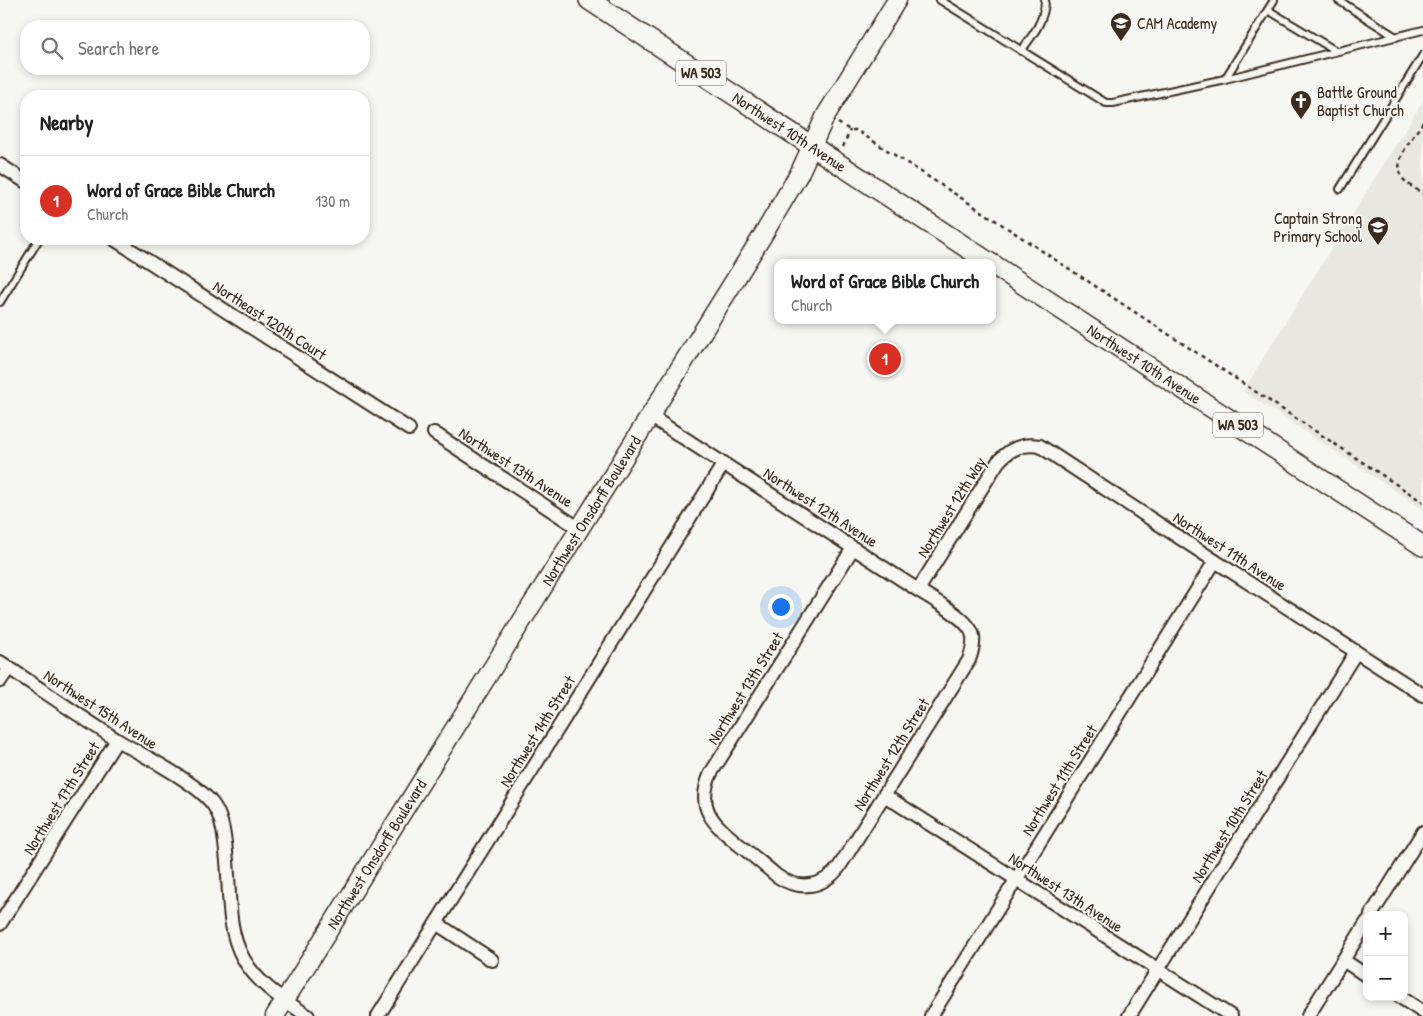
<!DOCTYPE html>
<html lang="en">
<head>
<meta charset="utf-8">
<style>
  body { margin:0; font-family:"Patrick Hand",sans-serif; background:#f6f6f6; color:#202124 }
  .controls { position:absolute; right:15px; bottom:15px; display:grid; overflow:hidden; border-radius:10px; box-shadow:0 2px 8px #0003 }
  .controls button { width:45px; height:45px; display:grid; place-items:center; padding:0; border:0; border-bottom:1px solid #e0e0e0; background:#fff; color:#202124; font:25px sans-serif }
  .you { position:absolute; left:780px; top:606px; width:18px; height:18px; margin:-12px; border:4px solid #fff; border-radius:50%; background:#1a73e8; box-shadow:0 0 0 8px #1a73e833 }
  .badge { display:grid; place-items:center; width:32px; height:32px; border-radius:50%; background:#d93025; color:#fff; font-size:16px; font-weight:700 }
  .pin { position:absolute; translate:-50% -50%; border:2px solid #fff; box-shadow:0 1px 5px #0006 }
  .popup { position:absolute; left:774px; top:259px; width:222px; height:65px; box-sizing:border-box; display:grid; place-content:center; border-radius:10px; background:#fff; filter:drop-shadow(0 1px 4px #0005); font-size:16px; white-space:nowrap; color:#757577 }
  .popup b { font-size:19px; color:#202124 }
  .popup::after { content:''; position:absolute; left:50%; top:100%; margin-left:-10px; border:10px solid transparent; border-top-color:#fff }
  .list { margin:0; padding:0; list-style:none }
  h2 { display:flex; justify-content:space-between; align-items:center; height:65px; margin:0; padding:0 20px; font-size:21px }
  h2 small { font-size:16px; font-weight:400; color:#757577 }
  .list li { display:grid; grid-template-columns:32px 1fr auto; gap:15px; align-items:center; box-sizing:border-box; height:90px; padding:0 20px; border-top:1px solid #e0e0e0 }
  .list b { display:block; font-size:19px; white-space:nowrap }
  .list p { margin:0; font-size:16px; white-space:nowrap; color:#757577 }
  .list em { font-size:16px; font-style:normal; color:#757577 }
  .icon { flex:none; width:28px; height:28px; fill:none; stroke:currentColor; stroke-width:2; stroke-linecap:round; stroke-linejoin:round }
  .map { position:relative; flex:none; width:1423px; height:1016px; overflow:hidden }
  .search { position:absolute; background:#fff; box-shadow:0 2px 8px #0003; left:20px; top:20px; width:350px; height:55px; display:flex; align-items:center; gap:12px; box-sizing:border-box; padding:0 18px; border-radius:20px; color:#757577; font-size:19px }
  .panel { position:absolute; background:#fff; box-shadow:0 2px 8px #0003; left:20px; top:90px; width:350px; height:155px; border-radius:20px }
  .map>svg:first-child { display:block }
  .built { fill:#e8e7e2 }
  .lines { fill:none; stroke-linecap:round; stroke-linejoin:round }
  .lane-casing { stroke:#3b2a1e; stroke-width:10 }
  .street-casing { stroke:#3b2a1e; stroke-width:16 }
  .secondary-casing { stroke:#3b2a1e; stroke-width:21 }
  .primary-casing { stroke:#3b2a1e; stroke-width:22 }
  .path { stroke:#3b2a1e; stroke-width:2.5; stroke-dasharray:4 4; stroke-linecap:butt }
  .lane { stroke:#f6f6f2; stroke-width:6 }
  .street { stroke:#f6f6f2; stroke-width:12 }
  .secondary { stroke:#f6f6f2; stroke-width:18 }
  .primary { stroke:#f6f6f2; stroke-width:19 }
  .labels { text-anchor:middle; stroke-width:4; stroke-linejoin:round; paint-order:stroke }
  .shield { fill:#f6f6f2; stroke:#73675e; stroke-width:1 }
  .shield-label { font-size:15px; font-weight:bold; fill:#3b2a1e }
  .poi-label { font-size:16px; fill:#3b2a1e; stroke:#f6f6f2; text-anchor:start }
  .street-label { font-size:16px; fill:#3b2a1e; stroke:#f6f6f2 }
</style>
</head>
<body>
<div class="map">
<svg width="1423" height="1016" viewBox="0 0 1423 1016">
  <rect width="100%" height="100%" fill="#f6f6f2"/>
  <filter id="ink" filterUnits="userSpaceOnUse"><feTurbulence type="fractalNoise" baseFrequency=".02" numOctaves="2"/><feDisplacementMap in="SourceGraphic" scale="10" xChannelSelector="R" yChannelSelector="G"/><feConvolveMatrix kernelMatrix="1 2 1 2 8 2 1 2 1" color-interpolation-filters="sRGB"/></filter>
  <g filter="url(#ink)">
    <path class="built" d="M1423 101V509L1243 391Z"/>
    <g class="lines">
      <g class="lane-casing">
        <g id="lane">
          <path d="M940 0 1106 103H1113L1225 79 1423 30"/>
          <path d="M1338 0 1396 37"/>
          <path d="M1268 10 1336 51"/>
          <path d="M1021 51C1033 35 1045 20 1045 0"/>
          <path d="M1225 79 1274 0"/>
          <path d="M1340 189 1423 55"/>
          <path d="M0 302 39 239"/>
        </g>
      </g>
      <g class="street-casing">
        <g id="street">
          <path d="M0 165 26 182"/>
          <path d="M114 239 409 429"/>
          <path d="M650 416 918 590C932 599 970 619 973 636 974 644 972 652 969 660L839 867C823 888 799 891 777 876 764 865 751 854 738 844 713 823 695 808 711 773L853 548"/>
          <path d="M434 433 580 529"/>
          <path d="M918 590 998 462C1009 449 1023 443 1040 446L1215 561 1423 695"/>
          <path d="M0 662C39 688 78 715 117 740 142 755 200 784 214 806 224 821 225 844 227 861 230 893 227 930 243 958 257 984 284 1000 308 1016"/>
          <path d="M0 681 9 668"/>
          <path d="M884 795 1231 1016"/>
          <path d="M1371 915 1423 832"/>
          <path d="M436 923 492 960"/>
          <path d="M0 924 117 740"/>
          <path d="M1343 960 1367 976"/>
          <path d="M1400 997 1423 1012"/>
          <path d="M378 1016 724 463"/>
          <path d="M931 1016 1215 561"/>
          <path d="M1129 1016 1356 652"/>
          <path d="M1308 1016 1367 922"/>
        </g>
      </g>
      <g class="secondary-casing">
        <g id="secondary">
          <path id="s1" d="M275 1016 763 235 799 174 826 115 897 0"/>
        </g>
      </g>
      <g class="primary-casing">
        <g id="primary">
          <path id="s2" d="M589 0 990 263"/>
          <path id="s3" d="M992 264 1423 546"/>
        </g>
      </g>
      <g class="path">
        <path d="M1423 122C1413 138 1387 165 1406 182 1411 187 1418 190 1423 194"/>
        <path d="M838 123 850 130H856L989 216 1423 502"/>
        <path d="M843 147 850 130"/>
      </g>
      <use href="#lane" class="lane"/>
      <use href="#street" class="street"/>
      <use href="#secondary" class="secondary"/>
      <use href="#primary" class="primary"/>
    </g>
  </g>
  <defs>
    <g id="school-pin" transform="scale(1.125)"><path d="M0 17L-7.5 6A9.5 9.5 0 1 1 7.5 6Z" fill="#3b2a1e" stroke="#f6f6f2"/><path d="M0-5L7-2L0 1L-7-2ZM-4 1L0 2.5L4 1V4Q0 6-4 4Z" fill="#fff"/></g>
    <g id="church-pin" transform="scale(1.125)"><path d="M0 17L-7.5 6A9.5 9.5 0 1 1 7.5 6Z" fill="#3b2a1e" stroke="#f6f6f2"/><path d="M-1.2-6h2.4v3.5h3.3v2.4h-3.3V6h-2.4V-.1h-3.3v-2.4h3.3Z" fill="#fff"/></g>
  </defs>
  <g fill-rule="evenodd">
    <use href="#school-pin" x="1121" y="23"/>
    <use href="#church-pin" x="1301" y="101"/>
    <use href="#school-pin" x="1378" y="227"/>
  </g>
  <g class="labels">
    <g class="shield">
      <rect x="676" y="60.5" width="50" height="25" rx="4"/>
      <rect x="1213" y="412.5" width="50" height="25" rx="4"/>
    </g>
    <g class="shield-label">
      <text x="701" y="78">WA 503</text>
      <text x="1238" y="430">WA 503</text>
    </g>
    <g class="poi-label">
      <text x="1137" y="29">CAM Academy</text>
      <text x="1317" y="98">Battle Ground<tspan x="1317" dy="18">Baptist Church</tspan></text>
      <text x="1362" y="224" text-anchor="end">Captain Strong<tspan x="1362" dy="18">Primary School</tspan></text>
    </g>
    <g class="street-label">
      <text dy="6" stroke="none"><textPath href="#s2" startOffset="240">Northwest 10th Avenue</textPath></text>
      <text transform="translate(270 320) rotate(33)" y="6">Northeast 120th Court</text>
      <text dy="6" stroke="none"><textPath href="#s3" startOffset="182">Northwest 10th Avenue</textPath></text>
      <text transform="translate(516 467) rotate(33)" y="6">Northwest 13th Avenue</text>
      <text transform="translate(821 507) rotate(33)" y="6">Northwest 12th Avenue</text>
      <text transform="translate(951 507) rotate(-58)" y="6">Northwest 12th Way</text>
      <text dy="6" stroke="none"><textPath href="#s1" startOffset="596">Northwest Onsdorff Boulevard</textPath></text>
      <text transform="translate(1230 551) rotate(33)" y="6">Northwest 11th Avenue</text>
      <text transform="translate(745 688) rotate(-58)" y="6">Northwest 13th Street</text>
      <text transform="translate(101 709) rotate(33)" y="6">Northwest 15th Avenue</text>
      <text transform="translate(537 731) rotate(-58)" y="6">Northwest 14th Street</text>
      <text transform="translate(891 754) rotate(-58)" y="6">Northwest 12th Street</text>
      <text transform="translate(1059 780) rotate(-58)" y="6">Northwest 11th Street</text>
      <text transform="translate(61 798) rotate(-58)" y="6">Northwest 17th Street</text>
      <text transform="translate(1229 826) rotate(-58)" y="6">Northwest 10th Street</text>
      <text dy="6" stroke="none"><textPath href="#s1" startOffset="191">Northwest Onsdorff Boulevard</textPath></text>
      <text transform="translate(1066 892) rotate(33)" y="6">Northwest 13th Avenue</text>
    </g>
  </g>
</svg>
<div class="controls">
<button>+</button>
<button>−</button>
</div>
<div class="you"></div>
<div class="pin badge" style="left:885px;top:359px">1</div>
<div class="popup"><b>Word of Grace Bible Church</b>Church</div>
<div class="search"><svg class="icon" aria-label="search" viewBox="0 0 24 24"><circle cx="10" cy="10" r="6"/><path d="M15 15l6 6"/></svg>Search here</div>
<section class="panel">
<h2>Nearby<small></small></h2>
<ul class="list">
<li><span class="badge">1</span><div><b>Word of Grace Bible Church</b><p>Church</p></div><em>130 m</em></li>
</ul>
</section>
</div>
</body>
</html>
